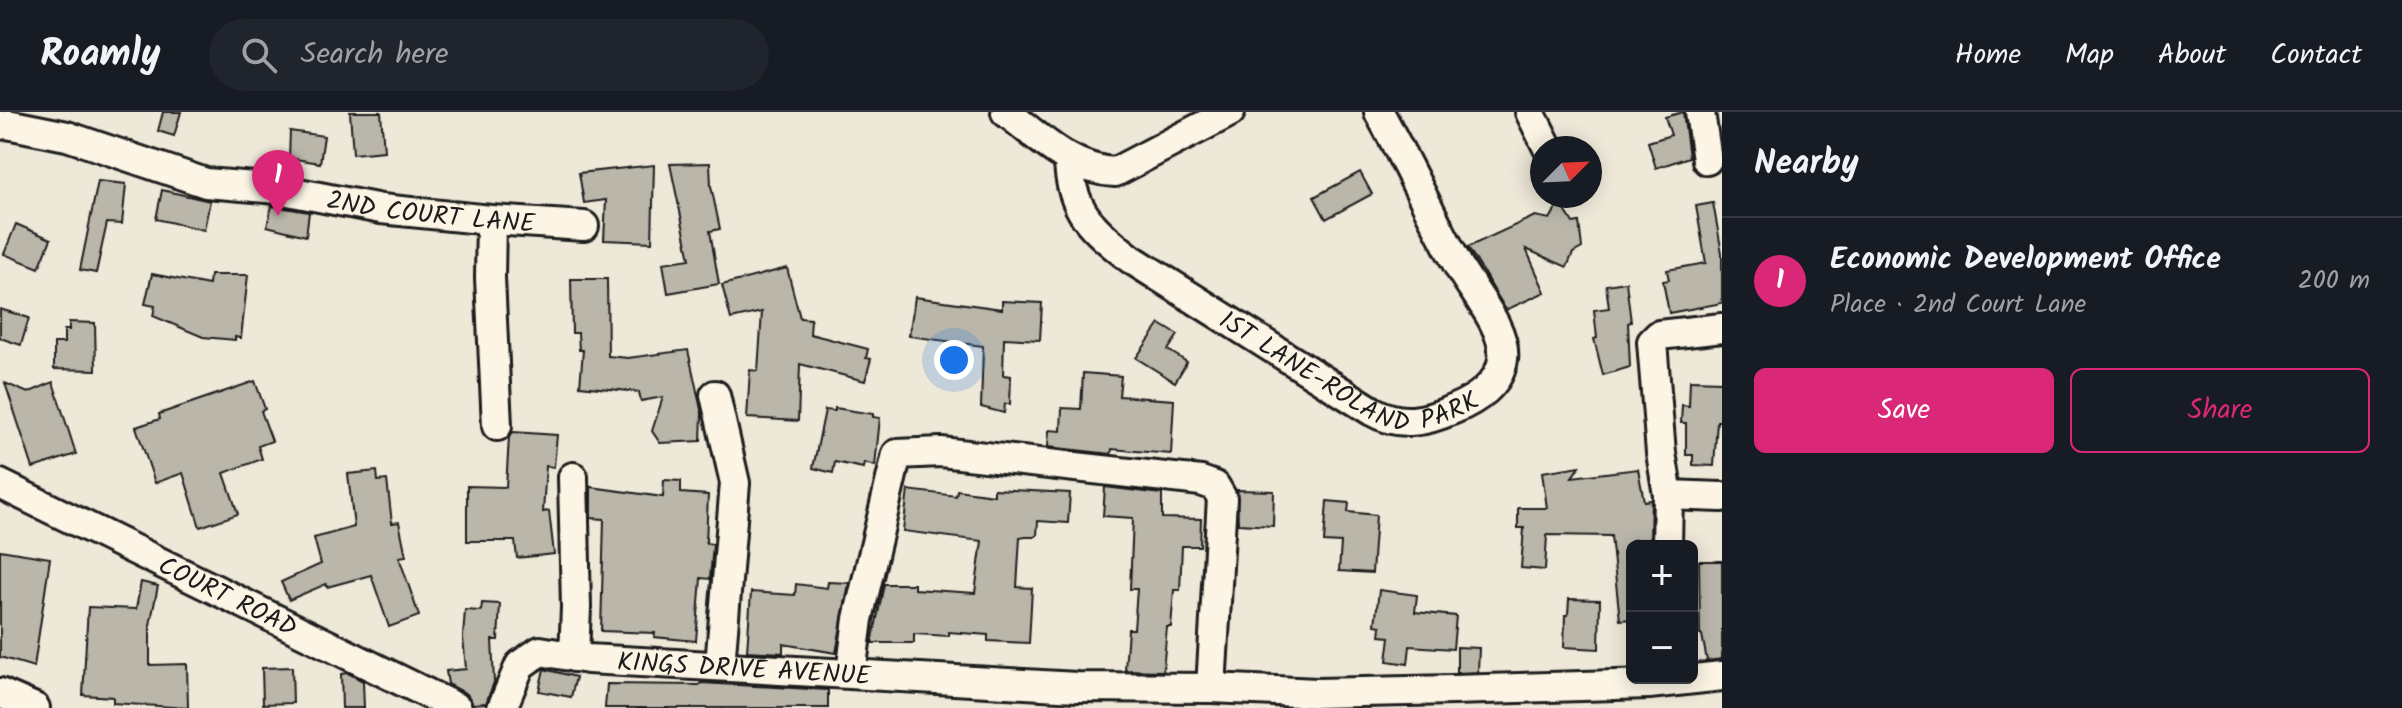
<!DOCTYPE html>
<html lang="en">
<head>
<meta charset="utf-8">
<style>
  body { margin:0; font-family:Kalam,sans-serif; background:#20242c; color:#f1f3f6 }
  .controls { position:absolute; right:24px; bottom:24px; display:grid; overflow:hidden; border-radius:12px; box-shadow:0 4px 20px #0003 }
  .controls button { width:72px; height:72px; display:grid; place-items:center; padding:0; border:0; border-bottom:2px solid #363941; background:#171b24; color:#f1f3f6; font:40px sans-serif }
  .compass { position:absolute; left:1530px; top:24px; width:72px; height:72px; border-radius:50%; background:#171b24; box-shadow:0 4px 20px #0003; rotate:66deg }
  .you { position:absolute; left:954px; top:248px; width:28px; height:28px; margin:-20px; border:6px solid #fff; border-radius:50%; background:#1a73e8; box-shadow:0 0 0 12px #1a73e833 }
  .badge { display:grid; place-items:center; width:52px; height:52px; border-radius:50%; background:#db2777; color:#fff; font-size:26px; font-weight:700 }
  .pin { position:absolute; translate:-50% -66px; filter:drop-shadow(0 2px 4px #0008) }
  .pin::after { content:''; position:absolute; top:42px; width:28px; height:24px; background:inherit; clip-path:polygon(0 0,100% 0,50% 100%) }
  .list { margin:0; padding:0; list-style:none }
  h2 { display:flex; justify-content:space-between; align-items:center; height:104px; margin:0; padding:0 32px; font-size:34px }
  h2 small { font-size:26px; font-weight:400; color:#9ea1a6 }
  .list li { display:grid; grid-template-columns:52px 1fr auto; gap:24px; align-items:center; box-sizing:border-box; height:128px; padding:0 32px; border-top:2px solid #363941 }
  .list b { display:block; font-size:30px; white-space:nowrap }
  .list p { margin:0; font-size:26px; white-space:nowrap; color:#9ea1a6 }
  .list em { font-size:26px; font-style:normal; color:#9ea1a6 }
  .actions { display:flex; gap:16px; padding:24px 32px }
  .actions a { flex:1; padding:18px 0; border:2px solid #db2777; border-radius:12px; text-align:center; font-size:28px; color:#db2777 }
  .actions .main { background:#db2777; color:#fff }
  .icon { flex:none; width:44px; height:44px; fill:none; stroke:currentColor; stroke-width:2; stroke-linecap:round; stroke-linejoin:round }
  .map { position:relative; flex:none; width:1722px; height:596px; overflow:hidden }
  header { display:flex; align-items:center; gap:48px; box-sizing:border-box; height:112px; padding:0 40px; background:#171b24; border-bottom:2px solid #363941 }
  header strong { font-size:38px }
  nav { display:flex; gap:44px; margin-inline-start:auto; font-size:28px }
  .search { width:560px; height:72px; background:#20242c; display:flex; align-items:center; gap:20px; box-sizing:border-box; padding:0 28px; border-radius:44px; color:#9ea1a6; font-size:30px }
  main { display:flex }
  aside { flex:1; background:#171b24 }
  .map>svg:first-child { display:block }
  .building { fill:#bab6aa; stroke:#1c1c1c; stroke-width:2 }
  .lines { fill:none; stroke-linecap:round; stroke-linejoin:round }
  .minor-casing { stroke:#1c1c1c; stroke-width:34 }
  .minor { stroke:#fcf5e5; stroke-width:28 }
  .labels { text-anchor:middle; stroke-width:7; stroke-linejoin:round; paint-order:stroke }
  .street-label { font-size:26px; fill:#1c1c1c; stroke:#fcf5e5 }
</style>
</head>
<body>
<header>
<strong>Roamly</strong>
<div class="search"><svg class="icon" aria-label="search" viewBox="0 0 24 24"><circle cx="10" cy="10" r="6"/><path d="M15 15l6 6"/></svg>Search here</div>
<nav><a>Home</a><a>Map</a><a>About</a><a>Contact</a></nav>
</header>
<main>
<div class="map">
<svg width="1722" height="596" viewBox="0 0 1722 596">
  <rect width="100%" height="100%" fill="#eee8d9"/>
  <filter id="ink" filterUnits="userSpaceOnUse"><feTurbulence type="fractalNoise" baseFrequency=".0125" numOctaves="2"/><feDisplacementMap in="SourceGraphic" scale="16" xChannelSelector="R" yChannelSelector="G"/><feConvolveMatrix kernelMatrix="1 2 1 2 8 2 1 2 1" color-interpolation-filters="sRGB"/></filter>
  <g filter="url(#ink)">
    <g class="building">
      <path d="M163 0H181L174 24 158 19Z"/>
      <path d="M350 0H381L384 39 353 42Z"/>
      <path d="M1683 0 1689 45 1656 56 1648 30 1671 23 1665 5Z"/>
      <path d="M290 19 324 24 320 51 289 46Z"/>
      <path d="M710 51 711 74 720 117 710 119 719 172 668 181 663 151 690 147 670 52Z"/>
      <path d="M654 53 652 130 604 128 606 88 584 91 579 61Z"/>
      <path d="M1360 60 1372 82 1326 107 1314 85Z"/>
      <path d="M98 69 126 72 122 112 107 111 96 161 80 158Z"/>
      <path d="M162 78 210 89 204 118 156 107Z"/>
      <path d="M1560 90 1573 111 1579 110 1582 136 1573 141 1567 155 1526 137 1545 180 1506 198 1468 135 1535 104 1550 107Z"/>
      <path d="M1713 91 1722 141V191L1669 201 1663 169 1669 168 1667 158 1706 151 1696 94Z"/>
      <path d="M272 94 309 100 306 124 267 114Z"/>
      <path d="M16 112 51 127 39 156 4 142Z"/>
      <path d="M787 156 800 206 811 207 810 222 868 237 866 246 871 247 865 269 800 252 798 309 747 306 750 258 758 259 762 200 731 207 722 173Z"/>
      <path d="M152 162 209 173 210 163H248L241 226 235 225V228L203 225 153 204 155 194 145 192Z"/>
      <path d="M571 167H607L608 244 628 246 688 238 702 302 701 329 660 331 652 319 663 285 641 289 639 280 580 274 583 238H579L578 221H572Z"/>
      <path d="M1626 170 1631 210 1628 211 1630 255 1603 263 1594 227 1597 226 1594 198 1609 196 1606 173Z"/>
      <path d="M915 185 1002 197V189L1042 191 1040 228 1004 226 1003 263 1011 264 1010 292H1005L1004 301 981 295 983 234 909 224Z"/>
      <path d="M0 197 29 206 21 233 0 226Z"/>
      <path d="M69 210 95 211 96 258 54 257V231H64V218H69Z"/>
      <path d="M1160 212 1178 223 1168 238 1187 250 1175 270 1136 246Z"/>
      <path d="M1083 261 1121 264 1119 284 1174 288 1171 342 1112 337 1111 342 1048 335 1049 318 1061 319 1062 296 1081 297Z"/>
      <path d="M1690 268 1722 269V309H1717L1714 354 1693 353V343H1686V311H1681L1682 293 1689 294Z"/>
      <path d="M255 269 265 297 261 299 272 329 258 334 262 347 224 361 238 402 200 415 183 361 155 371 136 315 160 307 159 302Z"/>
      <path d="M53 270 76 342 33 356 5 271 28 281Z"/>
      <path d="M835 296 873 302V305L880 306 875 354 864 351 863 356 835 350 833 361 813 356 825 298 835 299Z"/>
      <path d="M513 320 557 323 554 355 546 354 543 400 549 399 554 442 517 446 515 429H467V374L506 375 509 325Z"/>
      <path d="M1580 354 1572 365 1638 357 1644 389 1651 388 1650 427 1632 428V507L1620 508 1611 424 1547 423 1545 458 1521 456 1524 416H1518V396H1547L1542 360Z"/>
      <path d="M377 359 378 369 387 368 392 411 399 410 406 444 399 445 419 504 389 515 371 463 327 475 326 472 289 488 281 470 321 452 314 426 354 415 348 362Z"/>
      <path d="M664 368 681 369V381L708 383 706 431 713 432 710 467 701 466 696 529 654 525 655 521 601 519 604 407 591 406V375L663 385Z"/>
      <path d="M1105 375 1162 382V406L1201 407 1200 434H1182L1180 478H1174L1171 515H1167L1163 559 1125 558 1128 517H1134L1137 477H1130L1133 406 1103 404Z"/>
      <path d="M994 377 1070 381 1068 411 1038 409 1037 423 1034 425H1020L1017 475 1032 476 1029 531 988 529V523L949 520V524L914 522V531H872L884 472H914V477L975 481 982 429 903 419 908 378 956 384 957 378 994 383Z"/>
      <path d="M1237 378 1274 379 1273 414 1238 412Z"/>
      <path d="M1327 389 1349 391 1348 400 1376 403 1372 461 1339 459 1341 431 1324 430Z"/>
      <path d="M0 438 50 446 34 555 0 545Z"/>
      <path d="M1699 449H1722V547L1707 549 1702 523H1700Z"/>
      <path d="M141 470 158 474 150 513V553L187 552 188 596 113 591V585L83 583 88 495 136 497Z"/>
      <path d="M828 470 849 471 836 541 783 532V541L747 539 751 480 795 483 796 472 827 476Z"/>
      <path d="M1379 478 1417 483 1415 500 1456 504 1453 537 1410 534 1408 552 1387 549 1390 525 1380 524 1381 514 1375 513Z"/>
      <path d="M1569 487 1600 488 1599 537 1564 535 1565 503H1568Z"/>
      <path d="M482 491 500 492 498 528H492L494 570 486 591 473 592 467 582 448 572 446 559 466 557 463 525 465 498 481 499Z"/>
      <path d="M1457 535 1479 536 1478 560 1457 561Z"/>
      <path d="M292 555 293 591 263 592 262 556Z"/>
      <path d="M544 557 576 565 571 585 539 579Z"/>
      <path d="M348 561 363 569 364 596H342L341 562Z"/>
      <path d="M701 571 828 578V596H605L607 572 699 573Z"/>
    </g>
    <g class="lines">
      <g class="minor-casing">
        <g id="minor">
          <path d="M1006 0C1039 25 1071 58 1115 60L1230 0"/>
          <path d="M1530 0 1548 36"/>
          <path d="M1700 0 1707 48"/>
          <path id="s1" d="M0 13 7 12 67 24 206 71 278 77 381 97 491 108 584 114"/>
          <path id="s2" d="M1069 48C1070 99 1093 117 1131 147L1372 299C1400 315 1425 310 1454 297 1476 288 1500 272 1503 247 1507 217 1472 179 1458 153 1431 103 1407 51 1379 0"/>
          <path d="M491 108 490 166 497 314"/>
          <path d="M715 283 735 371 720 554"/>
          <path d="M573 365 576 495 574 545"/>
          <path id="s3" d="M0 372 457 596"/>
          <path d="M1668 383 1661 341 1652 230 1659 223 1722 216"/>
          <path d="M1667 434 1668 383 1722 385"/>
          <path d="M851 561 858 507 897 342 941 340 1201 369 1215 374 1222 386 1211 576 1317 581 1453 578 1649 572 1722 564"/>
          <path d="M0 581 35 596"/>
          <path id="s4" d="M502 596 520 553 540 539 588 547 1077 575 1211 576"/>
        </g>
      </g>
      <use href="#minor" class="minor"/>
    </g>
  </g>
  <g class="labels">
    <g class="street-label">
      <text dy="9" stroke="none"><textPath href="#s1" startOffset="442">2ND COURT LANE</textPath></text>
      <text dy="9" stroke="none"><textPath href="#s2" startOffset="374">1ST LANE-ROLAND PARK</textPath></text>
      <text dy="9" stroke="none"><textPath href="#s3" startOffset="254">COURT ROAD</textPath></text>
      <text dy="9" stroke="none"><textPath href="#s4" startOffset="276">KINGS DRIVE AVENUE</textPath></text>
    </g>
  </g>
</svg>
<div class="controls">
<button>+</button>
<button>−</button>
</div>
<svg class="compass" viewBox="-18 -18 36 36"><path d="M0-13l5 13h-10z" fill="#e53935"/><path d="M0 13l5-13h-10z" fill="#9ea1a6"/></svg>
<div class="you"></div>
<div class="pin badge" style="left:278px;top:104px">1</div>
</div>
<aside>
<h2>Nearby<small></small></h2>
<ul class="list">
<li><span class="badge">1</span><div><b>Economic Development Office</b><p>Place · 2nd Court Lane</p></div><em>200 m</em></li>
</ul>
<div class="actions"><a class="main">Save</a><a>Share</a></div>
</aside>
</main>
</body>
</html>
